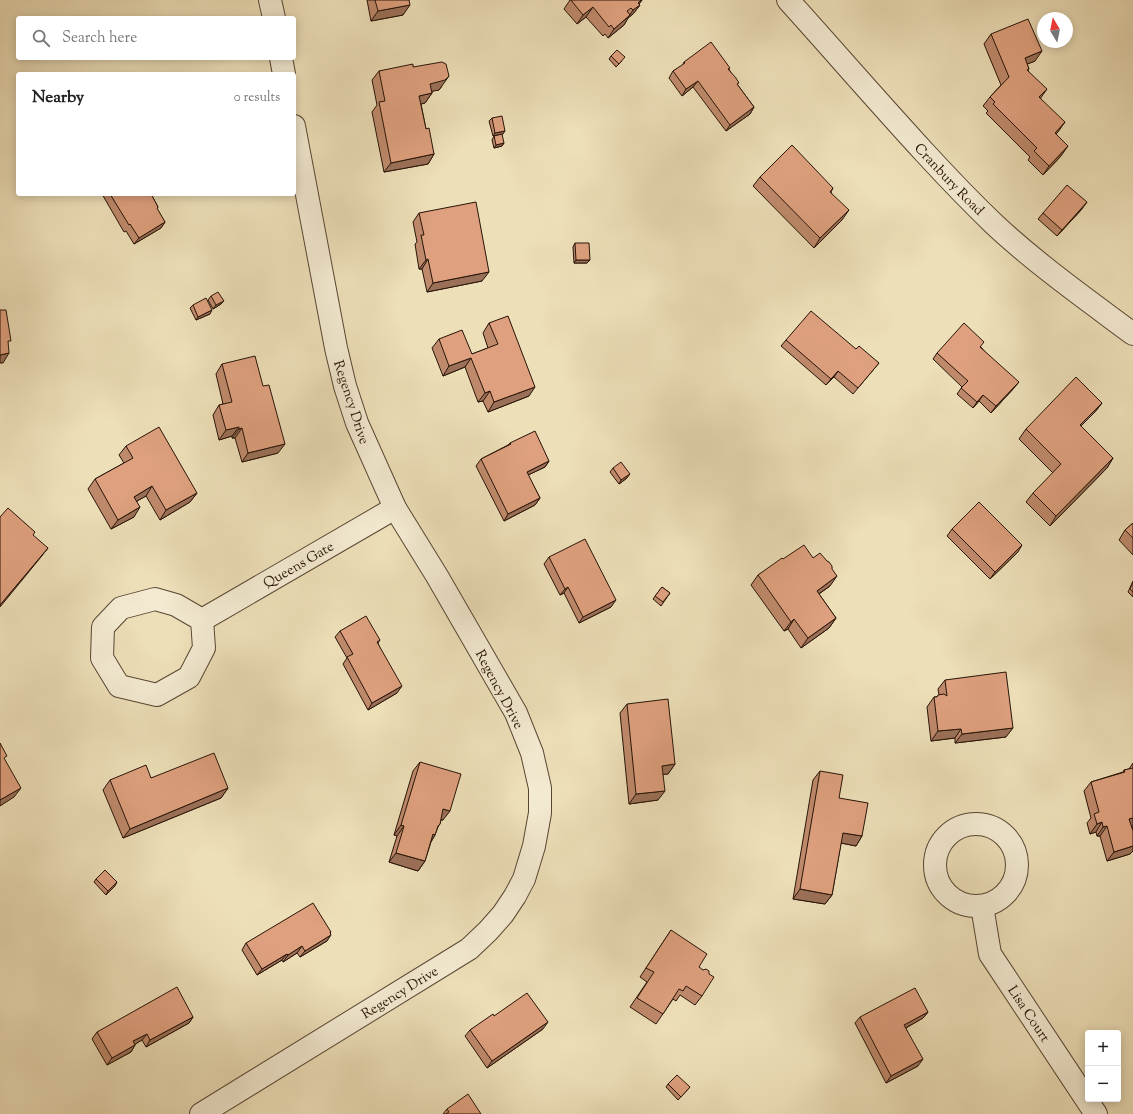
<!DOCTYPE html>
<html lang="en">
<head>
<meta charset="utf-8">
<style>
  body { margin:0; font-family:"Sorts Mill Goudy",serif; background:#f2f2f2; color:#222 }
  .controls { position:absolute; right:12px; bottom:12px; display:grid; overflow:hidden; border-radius:4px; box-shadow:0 2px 10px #0003 }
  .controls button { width:36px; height:36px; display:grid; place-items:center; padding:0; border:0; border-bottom:1px solid #e0e0e0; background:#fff; color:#222; font:20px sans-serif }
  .compass { position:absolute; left:1037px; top:12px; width:36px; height:36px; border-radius:50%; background:#fff; box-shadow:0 2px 10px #0003; rotate:350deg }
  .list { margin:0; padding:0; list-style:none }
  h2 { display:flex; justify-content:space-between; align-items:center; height:52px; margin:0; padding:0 16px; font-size:17px }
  h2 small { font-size:13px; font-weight:400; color:#767676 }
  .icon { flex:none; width:22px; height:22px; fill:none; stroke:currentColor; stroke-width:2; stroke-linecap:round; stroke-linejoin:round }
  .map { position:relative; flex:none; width:1133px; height:1114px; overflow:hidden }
  .search { position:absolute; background:#fff; box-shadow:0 2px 10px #0003; left:16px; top:16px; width:280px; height:44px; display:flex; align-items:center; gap:10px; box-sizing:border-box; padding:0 14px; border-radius:4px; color:#767676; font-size:15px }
  .panel { position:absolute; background:#fff; box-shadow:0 2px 10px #0003; left:16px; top:72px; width:280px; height:124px; border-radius:4px }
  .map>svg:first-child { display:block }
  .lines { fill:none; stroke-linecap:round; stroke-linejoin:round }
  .minor-casing { stroke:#584633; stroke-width:24 }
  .minor { stroke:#f3ead1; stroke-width:22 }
  .wall { fill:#bf8a6c; stroke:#271307 }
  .shaded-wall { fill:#9b7058; stroke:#271307 }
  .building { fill:#dea07e; stroke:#271307 }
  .labels { text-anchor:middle; stroke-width:3; stroke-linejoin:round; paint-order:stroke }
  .street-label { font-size:14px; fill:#271307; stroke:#f3ead1 }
</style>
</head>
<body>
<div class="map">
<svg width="1133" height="1114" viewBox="0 0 1133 1114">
  <rect width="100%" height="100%" fill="#eddfb8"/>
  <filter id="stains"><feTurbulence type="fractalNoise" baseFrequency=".005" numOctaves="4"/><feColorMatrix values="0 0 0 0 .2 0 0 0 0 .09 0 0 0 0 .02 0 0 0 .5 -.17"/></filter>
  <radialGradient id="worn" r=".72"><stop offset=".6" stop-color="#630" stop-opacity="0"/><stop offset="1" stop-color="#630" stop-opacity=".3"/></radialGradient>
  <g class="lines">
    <g class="minor-casing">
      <g id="minor">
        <path d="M270 0 274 18"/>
        <path id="s1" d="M788 0C834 51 879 103 925 153 948 178 971 202 995 225 1038 265 1086 299 1133 334"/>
        <path d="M281 58 284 74"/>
        <path d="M155 599 176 605 202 620 204 648 189 677 157 695 119 686 102 658 103 627 121 608Z"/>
        <path id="s2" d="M202 620 395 508"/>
        <circle cx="976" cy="865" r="41"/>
        <path id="s3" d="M982 906 990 954 1096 1114"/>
        <path id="s4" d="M201 1114 469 949 488 931 503 914 515 896 524 879 534 846 540 813V788L532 753 516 713 437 576 395 508 357 423 345 386 336 348 294 126"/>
      </g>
    </g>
    <use href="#minor" class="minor"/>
  </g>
  <g class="wall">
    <path d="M367 0H409L403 15 371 21Z"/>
    <path d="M570 0H642L639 4 640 5 633 14 628 18 624 25 608 38 605 34 603 36 586 17 577 24 564 9Z"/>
    <path d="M991 34 1035 61 1027 64 1029 69 1028 70 1041 99 1058 132 1056 134 1061 156 1043 175 1028 160 1030 157 986 113 988 111 983 106 990 97 1001 85 984 44Z"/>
    <path d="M611 56 622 61 616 67 609 59Z"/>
    <path d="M684 62 729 69 737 84 754 107 750 114 726 131 693 87 682 96 669 78 673 71 682 66Z"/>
    <path d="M413 67 442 86 439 90 432 91V93L425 103 421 104 426 129 434 154 428 164 384 172 372 112 377 105 372 80 379 71Z"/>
    <path d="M492 118 503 134 493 136 489 121Z"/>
    <path d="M494 136 504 143 502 146 494 148 492 140Z"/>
    <path d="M760 177 833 188 831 192 842 220 814 248 753 186Z"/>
    <path d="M102 194H151L158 207 157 209 165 222 161 228 134 244 126 231 124 232Z"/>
    <path d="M1082 209 1057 236 1038 219 1043 213Z"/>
    <path d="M419 213 482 281 427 292 422 269H419L415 244 417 242 413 222Z"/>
    <path d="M575 243 587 263H574L573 247Z"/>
    <path d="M211 296 221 304 213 309 208 300Z"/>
    <path d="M193 305 210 314 196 320 190 308Z"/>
    <path d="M489 323 529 396 488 412 483 401 478 402 465 367 443 376 432 348 439 339 472 354 488 348 483 333Z"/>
    <path d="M786 340 856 349 879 363 874 369 853 394 834 377 826 385 781 346Z"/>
    <path d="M981 347 1014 388 991 413 979 401 973 408 957 394 962 387 933 359 937 353Z"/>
    <path d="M222 364 278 453 242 462 235 438H232V436L219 440 213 415 219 405 223 404 216 374Z"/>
    <path d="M1102 403 1095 412 1081 426 1113 458 1107 468 1050 526 1026 502 1033 493 1053 473 1019 439 1026 429Z"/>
    <path d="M510 443 549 461 545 467 528 475 540 498 535 505 504 521 476 466 481 459 508 445Z"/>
    <path d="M126 446 197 493 190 502 160 520 146 496 137 501 134 517 111 529 88 489 95 479 124 463 119 455Z"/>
    <path d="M613 468 627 478 619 484 610 472Z"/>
    <path d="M1133 523V555L1119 540 1125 530Z"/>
    <path d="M952 529 1018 552 990 579 947 536Z"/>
    <path d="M549 557 611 607 579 623 564 593 560 595 544 564Z"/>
    <path d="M783 559 830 586 819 594 836 618 829 628 801 648 788 629 784 631 751 585 758 575Z"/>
    <path d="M1133 581V597L1128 592Z"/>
    <path d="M662 587 670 593 661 606 653 599Z"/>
    <path d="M340 631 380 640 378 643 397 693 368 710 343 664 347 658 335 637Z"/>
    <path d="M945 680 1006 737 955 743V738L931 741 927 707 934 697H937L939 695 938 689Z"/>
    <path d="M627 704 675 764 668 774H663L658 800 629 804 620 713Z"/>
    <path d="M420 762 443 820H441L440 824 438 827 435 835 431 842 425 861 418 871 389 862 397 836 394 835 413 771Z"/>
    <path d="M1133 763V826H1132L1133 831V851L1130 854 1107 861 1100 836H1097L1096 832 1090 834 1087 823 1091 818 1084 791 1091 782 1123 772 1124 770 1129 769Z"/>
    <path d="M820 771 839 798 862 836 856 846 841 843 832 895 825 904 793 899 813 780Z"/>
    <path d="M151 778 228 788 221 798 123 838 103 790 110 780Z"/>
    <path d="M96 879 115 886 106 895 94 882Z"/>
    <path d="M671 930 699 967 702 996 695 1005 680 995 676 1001 673 999 656 1024 630 1007 647 982 640 977Z"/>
    <path d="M330 932 327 941 300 957 297 953 283 962 282 960 257 975 242 950 246 943 331 932Z"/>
    <path d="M928 1012 923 1018 906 1028 918 1066 886 1083 855 1023 860 1017Z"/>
    <path d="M494 1016 543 1029 487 1068 465 1036 470 1030Z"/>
    <path d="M193 1017 189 1023 146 1047 142 1040 135 1044V1045L131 1052 107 1065 92 1039 97 1032Z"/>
    <path d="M668 1084 690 1087 678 1100 666 1087Z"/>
    <path d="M447 1109 481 1114H443Z"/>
  </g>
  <g class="shaded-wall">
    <path d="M641 0H642L637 7 640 5 633 14 628 18 624 25 608 38 614 29 629 16 638 3Z"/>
    <path d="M410 5 403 15 371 21 378 11Z"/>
    <path d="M593 7 586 17 577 24 583 15Z"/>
    <path d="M1042 51 1035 61 1018 68 1025 58Z"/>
    <path d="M449 76 439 90 423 93 430 84Z"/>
    <path d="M698 81 693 87 682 96 686 89Z"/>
    <path d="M1047 89 1040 99 1039 97Z"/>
    <path d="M432 93 425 103 413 106 419 96Z"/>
    <path d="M754 107 750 114 726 131 730 125Z"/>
    <path d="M1065 122 1058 132 1048 143 1055 133Z"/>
    <path d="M505 131 503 134 493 136 495 133Z"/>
    <path d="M504 143 502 146 494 148 496 145Z"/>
    <path d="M1068 146 1061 156 1043 175 1049 166Z"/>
    <path d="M434 154 428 164 384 172 391 163Z"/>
    <path d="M1087 202 1082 209 1057 236 1062 230Z"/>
    <path d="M849 210 842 220 814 248 820 238Z"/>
    <path d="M165 222 161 228 134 244 139 238Z"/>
    <path d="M428 259 422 269H419L426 260Z"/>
    <path d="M576 260H590L587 263H574Z"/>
    <path d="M489 272 482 281 427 292 433 283Z"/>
    <path d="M224 301 221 304 213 309 216 305Z"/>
    <path d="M212 310 210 314 196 320 198 317Z"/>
    <path d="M9 353 3 363H0V355Z"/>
    <path d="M471 358 465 367 443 376 449 366Z"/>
    <path d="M838 371 834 377 826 385 831 379Z"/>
    <path d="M1019 382 1014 388 991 413 996 406Z"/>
    <path d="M535 387 529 396 488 412 494 402Z"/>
    <path d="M490 391 483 401 478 402 485 393Z"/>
    <path d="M983 395 979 401 973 408 977 402Z"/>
    <path d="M1102 403 1095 412 1073 434 1080 425Z"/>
    <path d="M239 427 232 436 219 440 226 430Z"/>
    <path d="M242 428 235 438H232L239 429Z"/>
    <path d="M285 444 278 453 242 462 248 453Z"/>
    <path d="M1113 458 1107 468 1050 526 1056 516Z"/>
    <path d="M549 461 545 467 522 478 527 472Z"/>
    <path d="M630 474 627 478 619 484 621 480Z"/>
    <path d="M152 486 146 496 128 506 134 497Z"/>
    <path d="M197 493 190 502 160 520 166 510Z"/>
    <path d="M540 498 535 505 504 521 508 514Z"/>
    <path d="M140 507 134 517 111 529 118 520Z"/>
    <path d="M1022 545 1018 552 990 579 995 572Z"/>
    <path d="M48 548 41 557 0 607V605Z"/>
    <path d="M837 576 830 586 810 600 817 591Z"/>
    <path d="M568 587 564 593 560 595 565 589Z"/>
    <path d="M616 600 611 607 579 623 583 617Z"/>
    <path d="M836 618 829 628 801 648 808 638Z"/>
    <path d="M794 619 788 629 784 631 791 622Z"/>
    <path d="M402 686 397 693 368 710 372 703Z"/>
    <path d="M1013 728 1006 737 955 743 962 734Z"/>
    <path d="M961 729 955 738 931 741 938 731Z"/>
    <path d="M675 764 668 774 655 775 662 766Z"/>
    <path d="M21 788 14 797 0 806V800Z"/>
    <path d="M228 788 221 798 123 838 130 829Z"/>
    <path d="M665 791 658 800 629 804 636 794Z"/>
    <path d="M443 809 450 811 443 820 436 818Z"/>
    <path d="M1133 818V826L1123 828 1129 819Z"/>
    <path d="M1102 822 1096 832 1090 834 1097 824Z"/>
    <path d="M401 825 404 826 397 836 394 835Z"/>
    <path d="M1107 826 1100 836H1097L1103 827Z"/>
    <path d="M843 833 862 836 856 846 836 842Z"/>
    <path d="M433 834 435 835 429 845Z"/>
    <path d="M1133 846V851L1130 854 1107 861 1114 852Z"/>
    <path d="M396 853 425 861 418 871 389 862Z"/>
    <path d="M117 882 115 886 106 895 108 891Z"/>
    <path d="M800 889 832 895 825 904 793 899Z"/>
    <path d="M331 935 327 941 300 957 305 951Z"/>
    <path d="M302 946 297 953 283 962 288 955Z"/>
    <path d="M287 954 282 960 257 975 262 969Z"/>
    <path d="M928 1012 923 1018 900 1031 904 1025Z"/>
    <path d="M193 1017 189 1023 146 1047 150 1040Z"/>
    <path d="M548 1022 543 1029 487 1068 492 1061Z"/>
    <path d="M147 1034 142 1040 129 1048 133 1041Z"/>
    <path d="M135 1045 131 1052 107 1065 112 1058Z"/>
    <path d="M923 1059 918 1066 886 1083 891 1076Z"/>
  </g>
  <g class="building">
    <path d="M375 0H409L410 5 378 11Z"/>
    <path d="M571 0H641L638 3 640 5 633 10 631 8 627 11 630 15 614 29 611 25 609 27 593 7 583 15Z"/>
    <path d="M1028 19 1042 51 1025 58 1029 69 1027 70 1047 89 1039 97 1065 122 1055 133 1068 146 1049 166 1034 151 1037 148 993 104 995 102 990 97 1009 77 991 34Z"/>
    <path d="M711 42 730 68 728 69 736 78 739 83 737 84 754 107 730 125 698 81 686 89 673 71 685 63 684 62Z"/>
    <path d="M617 50 625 57 619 64 611 56Z"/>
    <path d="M442 62 446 64 449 76 445 80 430 84 432 93 419 96 426 129 429 128 434 154 391 163 379 102 385 101 379 71 413 64V67Z"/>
    <path d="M502 116 505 131 495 133 492 118Z"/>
    <path d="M502 134 504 143 496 145 494 136Z"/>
    <path d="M792 145 833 188 830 192 849 210 820 238 760 177Z"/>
    <path d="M1067 185 1087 202 1062 230 1043 213Z"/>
    <path d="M110 194H151L158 207 157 208 165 222 139 238 130 224 129 225Z"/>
    <path d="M476 202 489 272 433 283 428 259 426 260 421 235H424L419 213Z"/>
    <path d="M575 243H589L590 260H576Z"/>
    <path d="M218 292 224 301 216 305 211 296Z"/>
    <path d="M206 298 212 310 198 317 193 305Z"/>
    <path d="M0 310H6L11 341H8L9 353 0 355Z"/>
    <path d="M811 311 856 349 859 346 879 363 858 388 838 371 831 379 786 340Z"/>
    <path d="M508 316 535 387 494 402 490 391 485 393 471 358 449 366 439 339 462 330 472 354 498 344 489 323Z"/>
    <path d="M964 323 984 342 980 347 1019 382 996 406 983 395 977 402 961 388 968 381 937 353Z"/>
    <path d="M255 356 263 386 269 385 285 444 248 453 242 428 239 429V427L226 430 219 405 232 402 222 364Z"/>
    <path d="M1076 377 1102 403 1080 425 1113 458 1056 516 1033 493 1061 464 1026 429Z"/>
    <path d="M159 427 197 493 166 510 152 486 134 497 140 507 118 520 95 479 133 458 126 446Z"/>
    <path d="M535 431 549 461 527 472 540 498 508 514 481 459 511 444 510 443Z"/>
    <path d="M621 462 630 474 621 480 613 468Z"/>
    <path d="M979 502 1022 545 995 572 952 529Z"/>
    <path d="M8 508 35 532 33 535 48 548 0 605V517Z"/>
    <path d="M1133 523V538L1125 530Z"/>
    <path d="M585 539 616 600 583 617 568 587 565 589 549 557Z"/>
    <path d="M804 545 813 558 820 553 827 561 829 562 832 566V569L837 576 817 591 836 618 808 638 794 619 791 622 758 575 782 558 783 559Z"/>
    <path d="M1133 582V592L1130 589Z"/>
    <path d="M662 587 670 593 663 602 655 596Z"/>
    <path d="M366 616 380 640 377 642 402 686 372 703 347 657 353 654 340 631Z"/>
    <path d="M1006 672 1013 728 962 734 961 729 938 731 934 697H937L938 695 944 694 947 696 945 680Z"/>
    <path d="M668 699 675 764 662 766 665 791 636 794 627 704Z"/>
    <path d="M0 743 7 756 4 758 21 788 0 800Z"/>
    <path d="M214 753 228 788 130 829 110 780 146 765 151 778Z"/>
    <path d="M420 762 461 774 450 811 443 809 440 824 438 826 435 835 433 834 425 861 396 853 404 826 401 825Z"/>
    <path d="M1133 768V818L1129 819 1133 831V846L1114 852 1107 826 1103 827 1102 822 1097 824 1094 814 1099 812 1091 782 1125 772 1124 770Z"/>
    <path d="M820 771 843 775 839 798 868 803 862 836 843 833 832 895 800 889Z"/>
    <path d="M105 870 117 882 108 891 96 879Z"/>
    <path d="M313 903 331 932H330L331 935 305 951 302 946 288 955 287 954 262 969 246 943Z"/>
    <path d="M671 930 707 954 699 967 703 970 706 969 709 971V974L714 977 702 996 686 986 683 991 679 989 663 1014 637 998 654 972 646 968Z"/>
    <path d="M177 987 193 1017 150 1040 147 1034 133 1041 135 1045 112 1058 97 1032Z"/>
    <path d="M915 988 928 1012 904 1025 923 1059 891 1076 860 1017Z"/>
    <path d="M527 993 548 1022 492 1061 470 1030 493 1014 494 1016Z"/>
    <path d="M677 1075 690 1087 681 1097 668 1084Z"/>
    <path d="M468 1094 481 1114H446L449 1112 447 1109Z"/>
  </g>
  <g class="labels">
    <g class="street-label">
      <text dy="5" stroke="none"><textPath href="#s1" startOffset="241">Cranbury Road</textPath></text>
      <text transform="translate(352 402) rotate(72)" y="5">Regency Drive</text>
      <text dy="5" stroke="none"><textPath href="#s2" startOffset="111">Queens Gate</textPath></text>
      <text transform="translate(500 689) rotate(62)" y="5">Regency Drive</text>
      <text dy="5" stroke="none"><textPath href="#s4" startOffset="233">Regency Drive</textPath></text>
      <text dy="5" stroke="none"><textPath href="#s3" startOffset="120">Lisa Court</textPath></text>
    </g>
  </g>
  <rect width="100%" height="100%" filter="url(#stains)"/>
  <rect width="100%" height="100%" fill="url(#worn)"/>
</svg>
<div class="controls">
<button>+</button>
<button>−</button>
</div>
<svg class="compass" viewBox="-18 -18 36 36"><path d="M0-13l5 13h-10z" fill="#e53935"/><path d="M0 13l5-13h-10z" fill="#767676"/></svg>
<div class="search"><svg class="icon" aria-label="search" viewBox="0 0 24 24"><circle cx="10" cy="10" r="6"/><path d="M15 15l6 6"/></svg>Search here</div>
<section class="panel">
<h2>Nearby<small>0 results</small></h2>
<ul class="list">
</ul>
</section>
</div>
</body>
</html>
